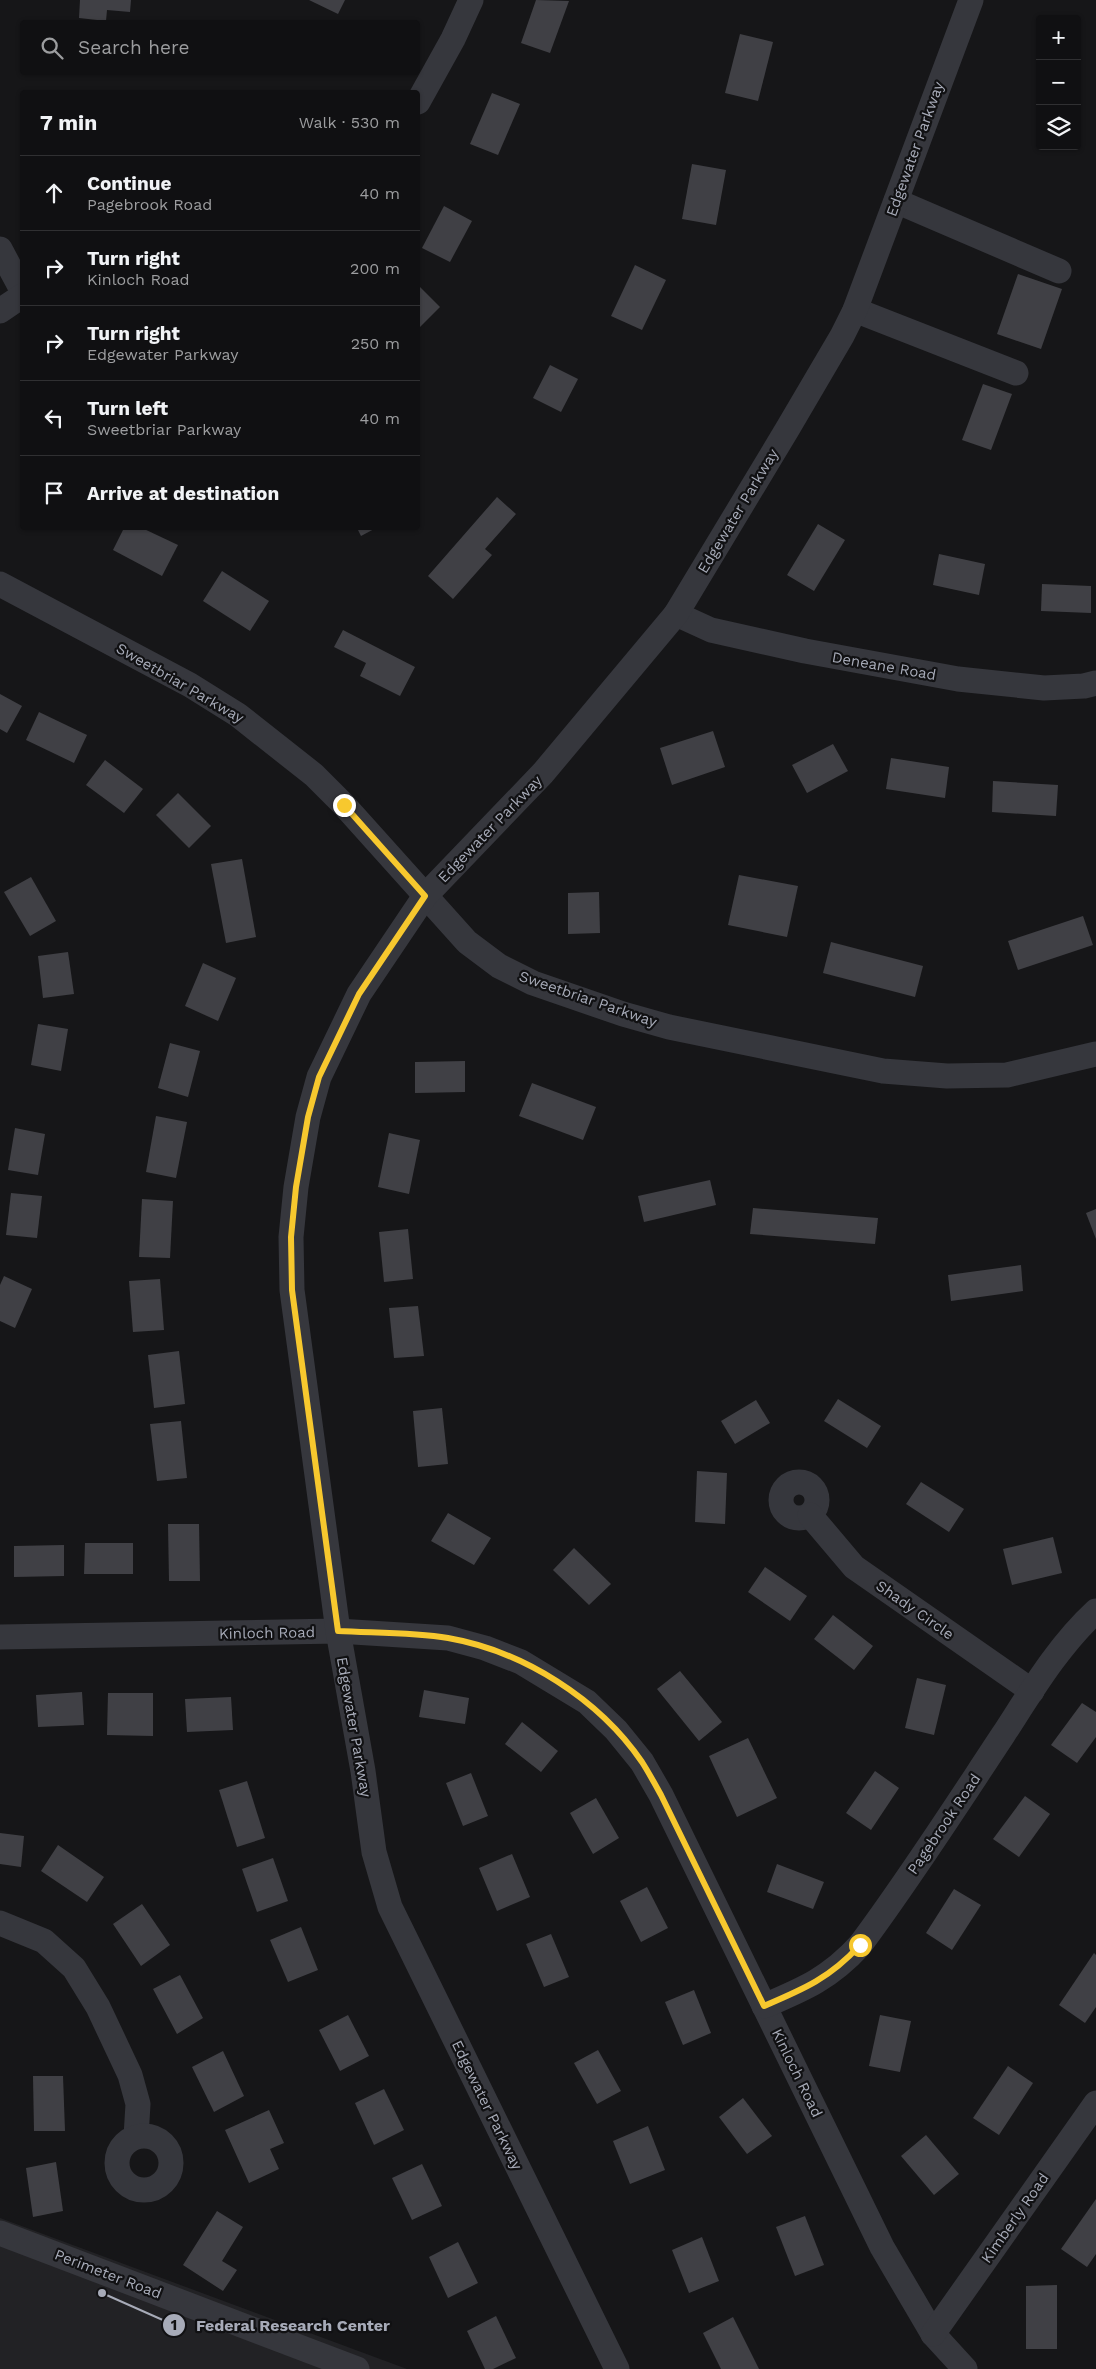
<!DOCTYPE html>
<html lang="en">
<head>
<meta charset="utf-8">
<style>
  body { margin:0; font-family:"Work Sans",sans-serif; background:#19191b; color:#f1f3f6 }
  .controls { position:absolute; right:15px; top:15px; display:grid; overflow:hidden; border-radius:5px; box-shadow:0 1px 4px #0004 }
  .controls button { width:45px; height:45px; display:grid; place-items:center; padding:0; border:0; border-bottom:1px solid #303032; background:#101012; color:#f1f3f6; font:25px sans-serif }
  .stop { position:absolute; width:15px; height:15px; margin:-11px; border:4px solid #f7c82e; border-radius:50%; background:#fff }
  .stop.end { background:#f7c82e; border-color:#fff; box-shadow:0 1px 5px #0008 }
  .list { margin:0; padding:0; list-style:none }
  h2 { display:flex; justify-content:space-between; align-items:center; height:65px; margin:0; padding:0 20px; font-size:21px }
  h2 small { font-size:16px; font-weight:400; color:#9c9d9f }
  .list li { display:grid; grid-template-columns:32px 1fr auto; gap:15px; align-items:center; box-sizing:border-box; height:75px; padding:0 20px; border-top:1px solid #303032 }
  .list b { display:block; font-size:19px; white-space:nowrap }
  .list p { margin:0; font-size:16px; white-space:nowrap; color:#9c9d9f }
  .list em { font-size:16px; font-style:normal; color:#9c9d9f }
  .icon { flex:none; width:28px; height:28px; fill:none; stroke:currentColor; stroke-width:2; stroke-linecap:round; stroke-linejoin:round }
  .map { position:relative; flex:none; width:1096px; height:2369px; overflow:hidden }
  .search { position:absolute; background:#101012; box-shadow:0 1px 4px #0004; left:20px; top:20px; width:400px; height:55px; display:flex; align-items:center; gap:12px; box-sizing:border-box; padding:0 18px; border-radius:5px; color:#9c9d9f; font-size:19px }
  .panel { position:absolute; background:#101012; box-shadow:0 1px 4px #0004; left:20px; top:90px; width:400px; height:440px; border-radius:5px }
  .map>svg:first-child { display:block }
  .built { fill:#222225 }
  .building { fill:#404045 }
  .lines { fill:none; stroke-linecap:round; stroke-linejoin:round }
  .minor { stroke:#36373d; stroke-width:25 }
  .route { stroke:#f7c82e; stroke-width:6 }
  .labels { text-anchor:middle; stroke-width:4.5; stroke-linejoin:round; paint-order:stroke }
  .street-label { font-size:15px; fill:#a7abb8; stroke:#111113 }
  .leader { fill:none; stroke:#a7abb8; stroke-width:2 }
  .callout-dot { fill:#a7abb8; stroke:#111113; stroke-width:2 }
  .mark-label { font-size:15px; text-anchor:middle; font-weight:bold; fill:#111 }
  .callout-label { font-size:16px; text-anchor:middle; font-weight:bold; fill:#a7abb8; stroke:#111113; stroke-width:4.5; stroke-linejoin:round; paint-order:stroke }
</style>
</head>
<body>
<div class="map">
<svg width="1096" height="2369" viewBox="0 0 1096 2369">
  <rect width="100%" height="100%" fill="#161618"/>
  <path class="built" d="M0 2218 407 2369H0Z"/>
  <g class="building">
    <path d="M80 0H131L130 12 107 10 106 21 79 18Z"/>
    <path d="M309 0H345L338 14Z"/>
    <path d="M536 0 569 1 550 53 521 43Z"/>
    <path d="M740 34 773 42 758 101 725 93Z"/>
    <path d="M492 93 520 104 498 155 470 144Z"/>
    <path d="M692 164 726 170 716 225 682 219Z"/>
    <path d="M444 206 472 221 450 262 422 248Z"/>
    <path d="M635 265 666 280 642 330 611 316Z"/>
    <path d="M1018 274 1062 289 1041 349 997 334Z"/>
    <path d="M418 285 440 307 418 329Z"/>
    <path d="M550 365 578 379 561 412 533 398Z"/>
    <path d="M983 384 1012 394 991 450 962 440Z"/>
    <path d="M497 497 516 514 485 549 492 555 453 599 428 576Z"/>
    <path d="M818 524 845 540 814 591 787 575Z"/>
    <path d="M124 528H142L178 545 162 576 113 550Z"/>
    <path d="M357 528H376L361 536Z"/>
    <path d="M939 554 985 564 979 595 933 585Z"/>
    <path d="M222 571 269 601 250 631 203 601Z"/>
    <path d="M1042 584 1091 586V613L1041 611Z"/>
    <path d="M343 630 415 667 400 696 360 676 366 663 334 647Z"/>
    <path d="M0 694 22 706 7 733 0 729Z"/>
    <path d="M39 712 87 735 74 763 26 740Z"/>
    <path d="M713 731 725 767 672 785 660 748Z"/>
    <path d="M833 744 848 771 807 793 792 765Z"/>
    <path d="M891 758 949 767 945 798 886 789Z"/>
    <path d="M105 760 143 789 124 813 86 785Z"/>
    <path d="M993 781 1058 785 1056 816 992 812Z"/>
    <path d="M178 793 211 826 189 848 156 815Z"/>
    <path d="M242 859 256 937 226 943 211 864Z"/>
    <path d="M739 875 798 886 787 937 728 925Z"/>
    <path d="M31 877 56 921 30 936 4 892Z"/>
    <path d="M599 892 600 933 568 934V893Z"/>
    <path d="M1083 916 1093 945 1018 970 1008 941Z"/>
    <path d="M831 942 923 966 915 997 823 973Z"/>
    <path d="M68 952 74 994 43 998 38 956Z"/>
    <path d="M203 963 236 978 218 1021 185 1006Z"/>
    <path d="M38 1024 68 1029 61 1071 31 1065Z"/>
    <path d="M170 1043 200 1051 188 1097 158 1088Z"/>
    <path d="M465 1061V1092L415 1093V1062Z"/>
    <path d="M532 1083 596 1107 583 1140 519 1116Z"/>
    <path d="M156 1116 187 1122 176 1178 146 1172Z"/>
    <path d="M15 1128 45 1134 38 1175 8 1170Z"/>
    <path d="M389 1133 420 1140 409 1194 378 1187Z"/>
    <path d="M710 1180 716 1205 644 1222 638 1196Z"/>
    <path d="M11 1193 42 1196 37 1238 6 1235Z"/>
    <path d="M142 1199 173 1201 170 1258 139 1257Z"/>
    <path d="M753 1208 878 1218 875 1244 750 1234Z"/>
    <path d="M1096 1209V1239L1086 1213Z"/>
    <path d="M408 1229 413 1279 384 1282 379 1232Z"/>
    <path d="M1021 1265 1023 1291 951 1301 948 1275Z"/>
    <path d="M4 1276 32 1289 15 1328 0 1321V1285Z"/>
    <path d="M160 1279 164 1330 133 1332 129 1281Z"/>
    <path d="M418 1306 424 1356 394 1358 389 1308Z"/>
    <path d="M179 1351 185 1404 154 1408 148 1355Z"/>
    <path d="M838 1399 881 1426 867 1448 824 1421Z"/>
    <path d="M756 1400 770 1423 735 1444 721 1421Z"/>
    <path d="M442 1408 448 1464 418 1467 413 1411Z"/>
    <path d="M181 1421 187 1478 157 1481 150 1424Z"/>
    <path d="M697 1471 727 1473 725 1524 695 1522Z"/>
    <path d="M921 1482 964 1509 949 1532 906 1504Z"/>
    <path d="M448 1513 491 1538 474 1565 431 1541Z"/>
    <path d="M168 1524H199L200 1581H169Z"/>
    <path d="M1053 1537 1062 1573 1012 1585 1003 1549Z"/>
    <path d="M85 1543H133V1574H84Z"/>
    <path d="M64 1545V1576L14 1577V1546Z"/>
    <path d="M574 1548 611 1584 589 1605 553 1570Z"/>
    <path d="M765 1567 807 1596 790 1621 748 1592Z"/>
    <path d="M833 1615 873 1646 854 1670 814 1639Z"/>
    <path d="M680 1671 722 1722 699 1741 657 1689Z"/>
    <path d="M917 1678 946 1685 934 1735 905 1728Z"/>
    <path d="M424 1690 469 1698 465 1724 419 1717Z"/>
    <path d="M82 1692 84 1725 38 1727 36 1695Z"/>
    <path d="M108 1693H153V1736L107 1735Z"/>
    <path d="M231 1697 233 1730 187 1732 185 1699Z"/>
    <path d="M1082 1703 1096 1712V1737L1077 1763 1051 1745Z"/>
    <path d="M522 1722 558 1751 541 1772 505 1744Z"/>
    <path d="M748 1738 777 1798 737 1817 709 1756Z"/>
    <path d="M875 1771 899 1788 871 1830 846 1813Z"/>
    <path d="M471 1773 488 1816 463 1826 446 1783Z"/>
    <path d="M247 1781 265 1838 237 1847 219 1790Z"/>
    <path d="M1025 1796 1050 1814 1019 1857 993 1839Z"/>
    <path d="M596 1798 619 1838 593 1854 570 1813Z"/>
    <path d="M0 1833 24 1836 21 1867 0 1864Z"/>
    <path d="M58 1845 104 1877 87 1902 41 1871Z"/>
    <path d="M512 1854 530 1897 497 1911 479 1868Z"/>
    <path d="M273 1858 288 1901 257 1912 242 1869Z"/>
    <path d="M777 1864 824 1882 813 1909 767 1892Z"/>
    <path d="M647 1887 668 1928 641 1942 620 1901Z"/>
    <path d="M954 1889 981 1905 952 1950 926 1933Z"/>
    <path d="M142 1904 170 1945 141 1966 113 1924Z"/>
    <path d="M301 1927 318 1970 288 1982 270 1940Z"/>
    <path d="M551 1934 569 1977 544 1987 526 1944Z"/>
    <path d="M1094 1953 1096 1955V2007L1085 2023 1059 2005Z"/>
    <path d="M180 1975 203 2018 177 2034 153 1989Z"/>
    <path d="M694 1990 711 2033 683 2045 665 2002Z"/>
    <path d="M348 2015 369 2056 340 2071 319 2030Z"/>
    <path d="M880 2015 911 2021 900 2072 869 2066Z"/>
    <path d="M598 2050 621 2091 597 2104 574 2063Z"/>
    <path d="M223 2051 244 2096 214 2112 192 2067Z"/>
    <path d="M1008 2066 1033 2083 999 2135 973 2118Z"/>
    <path d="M33 2076H63L65 2131H34Z"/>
    <path d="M384 2089 404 2130 374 2145 355 2103Z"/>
    <path d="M743 2098 772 2136 747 2154 719 2117Z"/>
    <path d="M269 2110 284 2143 270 2149 279 2169 249 2183 225 2130Z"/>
    <path d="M648 2126 665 2170 630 2184 613 2141Z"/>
    <path d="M926 2135 959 2174 934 2195 901 2156Z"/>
    <path d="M56 2162 63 2211 33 2217 26 2168Z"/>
    <path d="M422 2164 442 2206 412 2220 392 2178Z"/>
    <path d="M1096 2199V2254L1087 2267 1061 2249Z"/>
    <path d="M217 2211 243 2227 222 2261 237 2270 223 2291 183 2265Z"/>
    <path d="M805 2216 824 2265 795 2276 776 2227Z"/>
    <path d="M702 2237 719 2281 689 2293 672 2250Z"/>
    <path d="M458 2242 478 2283 448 2298 429 2257Z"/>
    <path d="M1057 2285V2349H1026V2286Z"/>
    <path d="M496 2316 516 2358 493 2369H485L467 2331Z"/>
    <path d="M733 2317 759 2369H721L703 2333Z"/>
  </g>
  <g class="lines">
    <g class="minor">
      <path d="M418 102 453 39 471 0"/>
      <path d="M896 201 1059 271"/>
      <path d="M0 249 22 290"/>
      <path d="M855 310 1016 373"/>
      <path d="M0 311 22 296"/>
      <path d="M0 584 190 685 238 715 314 775 344 805 467 942 499 966 533 983 623 1014 669 1027 883 1071 947 1076 1007 1075 1096 1054"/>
      <path d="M676 614 711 630 805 651 958 679 1044 688 1084 686 1096 683"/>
      <circle cx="799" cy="1500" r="18"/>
      <path d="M810 1515 854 1567 1032 1691"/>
      <path d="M0 1637 338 1631 448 1638 485 1648 521 1662 587 1702 616 1730 642 1762 661 1795 882 2247 933 2334 965 2369"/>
      <path d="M0 1923 44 1941 74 1968 98 2007 130 2075 138 2104 136 2137"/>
      <path d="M764 2006C804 1989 830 1978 860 1945 910 1878 956 1806 1003 1735 1031 1692 1058 1646 1096 1611"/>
      <circle cx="144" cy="2163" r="27"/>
      <path d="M0 2233 357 2369"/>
      <path d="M933 2334 1096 2103"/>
      <path d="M617 2369 390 1907 374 1852 363 1771 338 1631 292 1290 291 1237 296 1187 308 1117 319 1077 359 994 425 896 543 773 676 614 788 428 842 336 855 310 971 0"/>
    </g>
  </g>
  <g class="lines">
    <path class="route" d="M344 805 425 896 359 994 319 1077 308 1117 296 1187 291 1237 292 1290 338 1631C374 1633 412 1632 448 1638 523 1651 599 1699 642 1762 649 1773 655 1784 661 1795L764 2006C804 1989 830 1978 860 1945"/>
  </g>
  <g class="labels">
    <g class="street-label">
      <text transform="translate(915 149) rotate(-70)" y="5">Edgewater Parkway</text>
      <text transform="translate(738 511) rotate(-59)" y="5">Edgewater Parkway</text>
      <text transform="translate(884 666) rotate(10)" y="5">Deneane Road</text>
      <text transform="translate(180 683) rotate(30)" y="5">Sweetbriar Parkway</text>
      <text transform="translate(490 829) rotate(-46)" y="5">Edgewater Parkway</text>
      <text transform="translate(588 999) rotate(19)" y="5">Sweetbriar Parkway</text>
      <text transform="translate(915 1610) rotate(35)" y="5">Shady Circle</text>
      <text transform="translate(267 1633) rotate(-1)" y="5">Kinloch Road</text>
      <text transform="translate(354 1727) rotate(80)" y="5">Edgewater Parkway</text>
      <text transform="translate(944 1824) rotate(-56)" y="5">Pagebrook Road</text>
      <text transform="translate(797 2073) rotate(64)" y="5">Kinloch Road</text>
      <text transform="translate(487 2105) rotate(64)" y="5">Edgewater Parkway</text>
      <text transform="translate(1015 2218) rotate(-55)" y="5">Kimberly Road</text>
      <text transform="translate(108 2274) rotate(21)" y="5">Perimeter Road</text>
    </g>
  </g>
  <path class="leader" d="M102 2293L174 2325"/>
  <g class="callout-dot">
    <circle cx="102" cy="2293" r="5"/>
    <circle cx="174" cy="2325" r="12"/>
  </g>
  <g class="mark-label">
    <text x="174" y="2330">1</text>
  </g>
  <g class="callout-label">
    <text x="293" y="2331">Federal Research Center</text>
  </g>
</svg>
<div class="controls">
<button>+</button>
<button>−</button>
<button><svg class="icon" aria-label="layers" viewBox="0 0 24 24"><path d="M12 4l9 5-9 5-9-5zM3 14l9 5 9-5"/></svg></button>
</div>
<div class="stop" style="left:860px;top:1945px"></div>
<div class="stop end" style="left:344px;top:805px"></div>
<div class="search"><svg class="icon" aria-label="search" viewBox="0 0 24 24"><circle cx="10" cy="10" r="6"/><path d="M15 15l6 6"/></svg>Search here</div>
<section class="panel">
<h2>7 min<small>Walk · 530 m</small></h2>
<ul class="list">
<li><svg class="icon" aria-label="ahead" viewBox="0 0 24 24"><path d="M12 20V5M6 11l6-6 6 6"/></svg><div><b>Continue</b><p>Pagebrook Road</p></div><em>40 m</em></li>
<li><svg class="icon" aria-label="right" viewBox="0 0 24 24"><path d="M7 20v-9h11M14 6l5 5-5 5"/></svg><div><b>Turn right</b><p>Kinloch Road</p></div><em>200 m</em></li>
<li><svg class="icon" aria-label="right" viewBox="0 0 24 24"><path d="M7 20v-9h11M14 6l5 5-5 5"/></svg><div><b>Turn right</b><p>Edgewater Parkway</p></div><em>250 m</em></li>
<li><svg class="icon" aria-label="left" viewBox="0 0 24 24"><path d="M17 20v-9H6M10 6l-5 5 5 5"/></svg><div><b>Turn left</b><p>Sweetbriar Parkway</p></div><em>40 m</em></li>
<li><svg class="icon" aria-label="arrive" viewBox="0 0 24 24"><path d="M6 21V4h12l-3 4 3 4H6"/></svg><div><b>Arrive at destination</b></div></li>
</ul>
</section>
</div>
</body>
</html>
